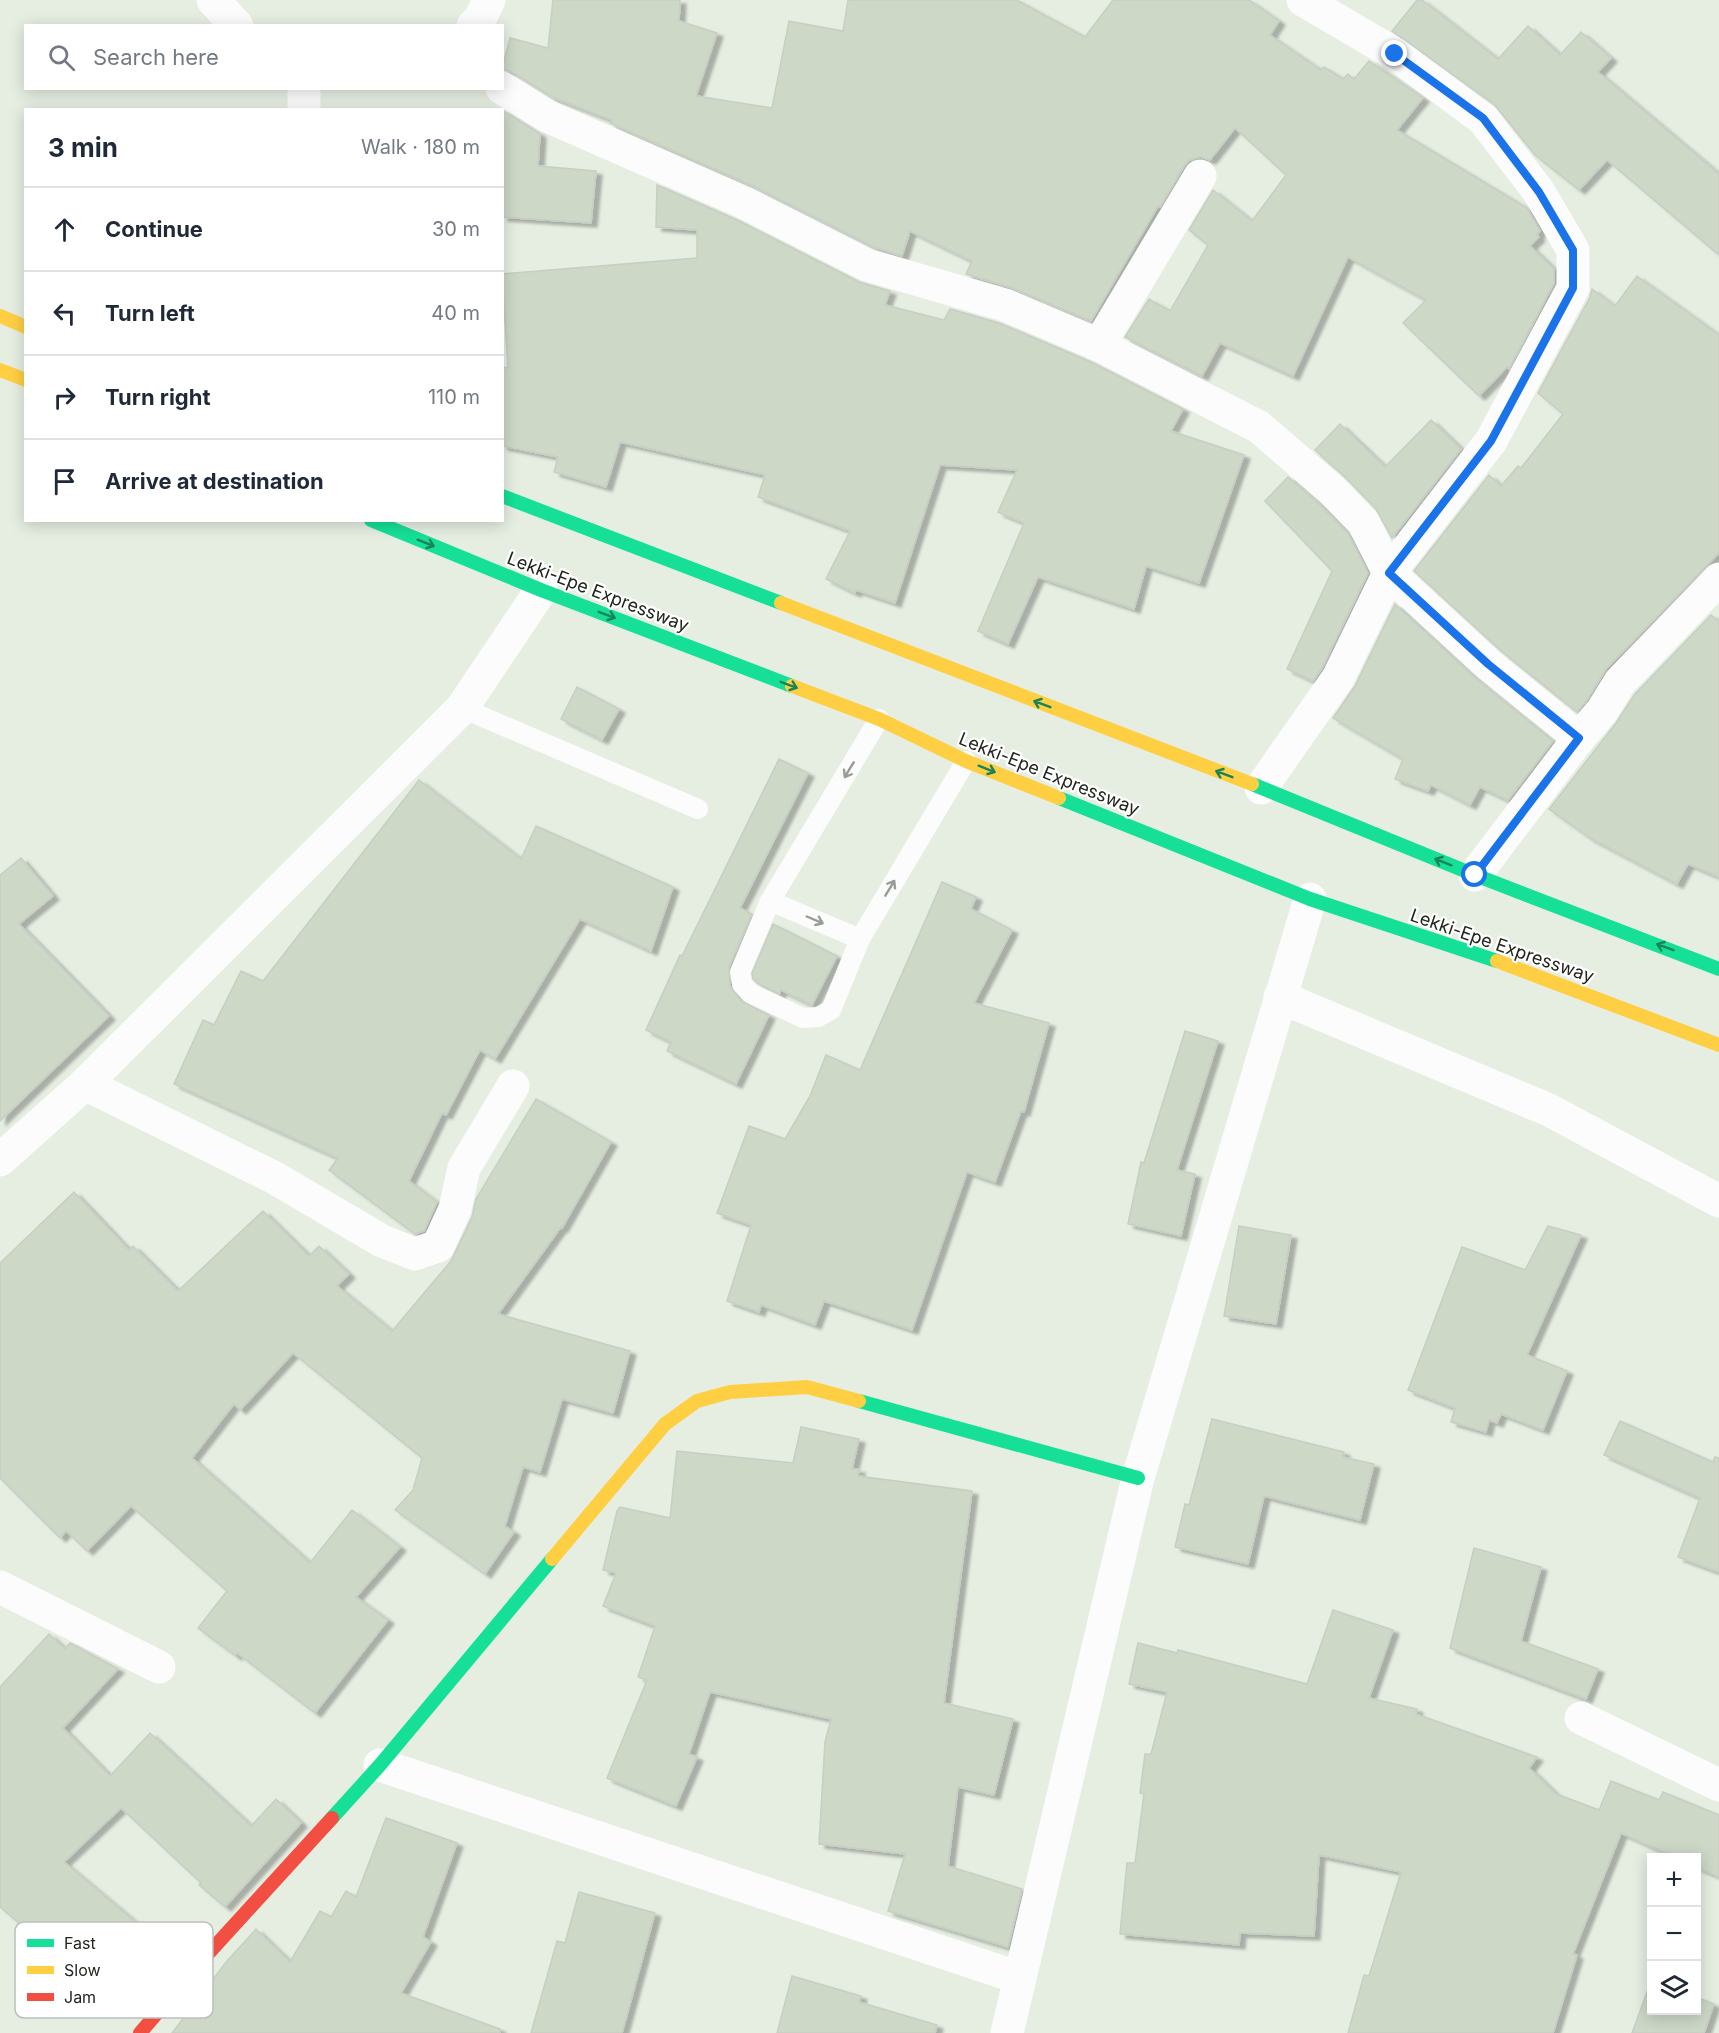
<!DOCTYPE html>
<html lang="en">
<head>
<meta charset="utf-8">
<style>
  body { margin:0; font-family:Inter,sans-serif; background:#f2f2f3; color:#1f2937 }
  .controls { position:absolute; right:18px; bottom:18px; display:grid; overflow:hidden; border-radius:0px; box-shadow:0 3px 15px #0003 }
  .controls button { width:54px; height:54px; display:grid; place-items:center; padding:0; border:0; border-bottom:2px solid #e0e1e3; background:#fff; color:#1f2937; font:30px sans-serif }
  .stop { position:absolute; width:18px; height:18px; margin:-14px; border:4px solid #1a73e8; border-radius:50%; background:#fff }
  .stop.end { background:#1a73e8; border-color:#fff; box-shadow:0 2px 6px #0008 }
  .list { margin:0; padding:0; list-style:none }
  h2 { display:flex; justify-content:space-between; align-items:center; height:78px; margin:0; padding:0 24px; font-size:26px }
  h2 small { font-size:20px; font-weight:400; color:#747a83 }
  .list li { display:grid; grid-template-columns:39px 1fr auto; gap:18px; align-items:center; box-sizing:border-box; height:84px; padding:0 24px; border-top:2px solid #e0e1e3 }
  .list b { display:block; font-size:22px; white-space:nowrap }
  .list em { font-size:20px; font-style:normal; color:#747a83 }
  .icon { flex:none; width:33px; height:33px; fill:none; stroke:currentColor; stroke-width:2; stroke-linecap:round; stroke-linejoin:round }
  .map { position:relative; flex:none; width:1719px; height:2033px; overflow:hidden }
  .search { position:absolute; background:#fff; box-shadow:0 3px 15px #0003; left:24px; top:24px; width:480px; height:66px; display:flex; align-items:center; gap:15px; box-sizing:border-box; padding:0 21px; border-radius:0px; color:#747a83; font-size:22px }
  .panel { position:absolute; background:#fff; box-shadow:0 3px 15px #0003; left:24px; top:108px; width:480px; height:414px; border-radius:0px }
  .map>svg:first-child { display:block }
  .building { fill:#cdd8c7; stroke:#c7cec4; stroke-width:1.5; filter:url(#shadow) }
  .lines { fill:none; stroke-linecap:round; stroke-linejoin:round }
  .lane { stroke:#fbfcfb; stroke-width:20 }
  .street { stroke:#fbfcfb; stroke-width:33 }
  .fast { stroke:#16e098; stroke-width:14 }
  .slow { stroke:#ffcf43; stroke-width:14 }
  .jam { stroke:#f24e42; stroke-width:14 }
  .oneway { stroke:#1b835a }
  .oneway2 { stroke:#989c97 }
  .route { stroke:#1a73e8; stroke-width:8 }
  .labels { text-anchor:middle; stroke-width:4.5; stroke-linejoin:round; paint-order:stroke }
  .street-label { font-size:18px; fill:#20261d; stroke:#fff }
  .key { fill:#fff; stroke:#bcbebb; stroke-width:1.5 }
  .key-label { font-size:16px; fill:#20261d }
</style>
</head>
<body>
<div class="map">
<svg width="1719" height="2033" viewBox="0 0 1719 2033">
  <defs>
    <filter id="shadow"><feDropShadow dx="6" dy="4" stdDeviation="1.5" flood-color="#0004"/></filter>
  </defs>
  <rect width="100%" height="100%" fill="#e6eee2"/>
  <g class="building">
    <path d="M553 0H680L679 21 717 33 696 96 772 108 789 21 843 31 848 0H1017L1085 37 1113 0H1249L1279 21 1270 35 1321 70 1324 67 1343 79 1348 74 1354 79 1369 61 1423 98 1397 130 1527 208 1540 231 1537 235 1539 237 1530 246 1554 269V283L1509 369 1507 367 1479 396 1403 323 1426 300 1348 257 1293 376 1220 343 1202 376 1125 337 1149 299 1170 311 1208 245 1189 230 1213 190 1252 221 1286 175 1235 128 1210 160 1200 157 1190 160 1184 166 1160 207 1158 206 1091 321 1012 288 966 274 972 261 910 231 902 256 874 247 753 186 610 123 612 120 552 97 512 72 502 69 510 38 548 48Z"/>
    <path d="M1417 0H1422L1498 59 1528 26 1560 55 1581 32 1611 58 1598 72 1719 174V255L1607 160 1579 190 1535 155 1494 104 1392 31Z"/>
    <path d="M502 110 540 134 538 166 596 171 591 223 502 217Z"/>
    <path d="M657 185 737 220 859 282 890 291 885 305 944 320 950 309 999 323 1091 362 1183 409 1171 431 1244 455 1199 583 1146 566 1134 609 1038 577 1008 644 978 631 1024 523 998 512 1017 470 940 465 895 603 856 590 855 593 826 579 850 531 758 497 765 475 620 442 606 487 554 472 558 457 502 446V367L508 368 502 274 697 258V230L656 227Z"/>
    <path d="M1637 276 1719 335V553L1606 669 1587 700 1577 712 1500 650 1414 571 1489 475 1501 486 1518 466 1521 468 1563 414 1538 393 1590 297 1592 289 1615 306Z"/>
    <path d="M1431 420 1461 449 1392 538 1376 509 1345 477 1315 450 1340 424 1385 467Z"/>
    <path d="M1288 477 1319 504 1348 533 1368 573 1322 668 1313 681 1287 669 1332 571 1265 501Z"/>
    <path d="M1395 604 1475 678 1553 741 1508 800 1480 787 1470 805 1431 785 1428 791 1395 779 1403 759 1333 718 1355 686Z"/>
    <path d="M1711 615 1719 621V877L1688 864 1677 884 1590 838 1549 809 1616 723 1635 694Z"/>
    <path d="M577 687 619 709 602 740 561 719Z"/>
    <path d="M779 759 808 773 740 908 752 914 729 967 730 986 741 1001 769 1015 736 1084 667 1051 671 1042 646 1030 680 955 682 956Z"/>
    <path d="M419 780 521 859 536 826 673 887 651 951 580 919 495 1059 480 1050 446 1115 442 1113 409 1181 437 1202 424 1231 415 1234 329 1170 338 1158 174 1084 203 1020 214 1025 241 971 263 981Z"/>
    <path d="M21 858 53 896 19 924 109 1016 0 1121V875Z"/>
    <path d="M942 882 976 897 971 909 1012 930 974 1003 1049 1023 1024 1112 1021 1111 995 1182 967 1172 912 1330 824 1301 815 1325 761 1305 759 1312 727 1301 751 1225 717 1213 749 1126 785 1139 810 1096 826 1055 860 1070Z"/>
    <path d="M773 924 837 956 812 1005 781 990 779 994 757 983 753 979 752 973Z"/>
    <path d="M1185 1031 1218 1041 1177 1170 1195 1174 1181 1236 1128 1224 1141 1162 1144 1163Z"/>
    <path d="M536 1099 611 1142 562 1228 561 1227 498 1314 630 1351 613 1413 562 1399 540 1472 523 1467 505 1526 514 1532 485 1574 395 1510 413 1490 422 1458 293 1353 240 1410 234 1404 192 1458 310 1563 352 1510 400 1547 356 1597 388 1620 315 1713 237 1653 236 1656 198 1628 227 1591 131 1506 87 1551 66 1531 60 1538 0 1478V1263L74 1192 129 1250 133 1246 178 1291 263 1211 309 1256 319 1246 349 1274 337 1286 392 1331 451 1261 472 1217 476 1199Z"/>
    <path d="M1239 1226 1291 1235 1276 1324 1224 1316Z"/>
    <path d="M1548 1226 1581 1235 1527 1355 1567 1371 1543 1430 1501 1414 1497 1423 1489 1420 1486 1432 1451 1422 1455 1408 1408 1390 1462 1247 1525 1270Z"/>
    <path d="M1212 1419 1344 1452 1343 1457 1374 1464 1360 1520 1264 1496 1248 1564 1175 1547 1185 1504 1189 1505Z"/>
    <path d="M1620 1421 1713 1462 1715 1457 1719 1458V1572L1678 1557 1700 1498 1604 1455Z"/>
    <path d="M801 1427 859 1439 852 1469H859L858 1476 972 1491 944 1703 1013 1719 994 1795 958 1787 948 1866 1022 1889 1008 1947 888 1911 905 1854 819 1844 825 1742 831 1719 710 1692 689 1754 697 1757 676 1806 607 1778 647 1680 638 1677 655 1626 603 1606 616 1573 603 1570 617 1511 620 1507 670 1518 677 1451 793 1463Z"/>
    <path d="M1474 1548 1541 1567 1521 1641 1598 1669 1586 1699 1450 1648Z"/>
    <path d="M1333 1610 1393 1630 1369 1698 1417 1709 1416 1714 1537 1757 1529 1768 1556 1794 1599 1810 1611 1781 1659 1800 1663 1792 1719 1815V1877L1696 1867V1857H1675L1621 1833 1573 1954 1577 1955 1553 2033H1348L1364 1975 1369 1976 1401 1872 1319 1855 1314 1936 1240 1933 1239 1945 1120 1934 1127 1863H1135L1144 1794 1140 1793 1145 1754H1151L1167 1692 1129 1684 1138 1643 1177 1653 1178 1650 1307 1684Z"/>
    <path d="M49 1634 65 1649 70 1643 118 1669 63 1728 110 1776 150 1733 251 1826 276 1799 301 1823 225 1907 199 1885 201 1883 121 1808 64 1862 157 1940 108 1998 0 1907V1687Z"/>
    <path d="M386 1818 457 1843 423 1937 431 1942 401 1993 500 2029V2033H172L227 1961 256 1929 290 1962 320 1911 331 1917 346 1891 356 1897Z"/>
    <path d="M579 1892 655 1913 622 2033H531L557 1941 565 1943Z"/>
    <path d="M792 1976 861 1996 859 2002 937 2025 935 2033H777Z"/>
    <path d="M1651 1981 1652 2010H1696V1997L1714 2004 1704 2033H1632Z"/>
  </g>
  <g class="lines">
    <g class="lane">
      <path d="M462 708 698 809"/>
      <path d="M879 719 770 901 740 972 742 984 750 993 803 1018 818 1017 831 1010 860 939 966 761"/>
      <path d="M770 901 860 939"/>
    </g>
    <g class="street">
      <path d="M213 0 237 26"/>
      <path d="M473 26 480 19 489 0"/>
      <path d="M502 88 547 116 745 203 867 265 1005 305 1099 345 1259 427 1332 490 1363 522 1389 573 1488 664 1579 738"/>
      <path d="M304 110V88"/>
      <path d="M1099 345 1200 176"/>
      <path d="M1261 788 1338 678 1389 573 1491 441 1573 288V250L1539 192 1483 119 1395 54 1303 0"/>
      <path d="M1475 875 1579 738 1602 711 1620 682 1719 579"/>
      <path d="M1280 997 1549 1110 1719 1201"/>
      <path d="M85 1084 275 1178 382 1241 415 1254 438 1246 455 1209 464 1168 513 1086"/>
      <path d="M0 1160 85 1084 462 708 541 590"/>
      <path d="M0 1587 159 1667"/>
      <path d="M1581 1718 1719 1785"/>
      <path d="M380 1765 1020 1978"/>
      <path d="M1007 2033 1138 1478 1310 899"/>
    </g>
    <g class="fast">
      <path d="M502 496 781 603"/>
      <path d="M371 520 541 590 792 686"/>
      <path d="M1252 784 1475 875 1719 969"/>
      <path d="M1059 798 1310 899 1497 961"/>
      <path d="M859 1401 1138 1478"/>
      <path d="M332 1818 380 1765 552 1559"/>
    </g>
    <g class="slow">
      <path d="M0 316 26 327"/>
      <path d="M0 370 26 380"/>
      <path d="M781 603 1252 784"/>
      <path d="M792 686 879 719 966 761 1059 798"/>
      <path d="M1497 961 1719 1045"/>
      <path d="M552 1559 665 1424 697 1401 730 1392 807 1387 859 1401"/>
    </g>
    <path class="jam" d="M140 2033 206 1956 332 1818"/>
  </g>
  <defs><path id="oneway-shaft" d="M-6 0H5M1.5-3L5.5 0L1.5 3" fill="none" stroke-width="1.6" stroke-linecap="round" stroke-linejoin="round" transform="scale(1.5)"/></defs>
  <g class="oneway">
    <use href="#oneway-shaft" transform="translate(426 543) rotate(22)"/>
    <use href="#oneway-shaft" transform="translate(607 615) rotate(21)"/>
    <use href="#oneway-shaft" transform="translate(789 685) rotate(21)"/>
    <use href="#oneway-shaft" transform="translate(1042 704) rotate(-159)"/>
    <use href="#oneway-shaft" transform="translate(987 769) rotate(22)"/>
    <use href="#oneway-shaft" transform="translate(1224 774) rotate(-159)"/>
    <use href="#oneway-shaft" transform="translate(1443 862) rotate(-158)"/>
    <use href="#oneway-shaft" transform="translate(1665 947) rotate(-159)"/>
  </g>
  <g class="oneway2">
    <use href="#oneway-shaft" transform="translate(849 770) rotate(121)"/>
    <use href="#oneway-shaft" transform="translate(890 888) rotate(-59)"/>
    <use href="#oneway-shaft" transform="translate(815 920) rotate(23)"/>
  </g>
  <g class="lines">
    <path class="route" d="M1395 54 1483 118 1539 192 1573 250V288L1491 441 1389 573 1488 664 1579 738 1475 875"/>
  </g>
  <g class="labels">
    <g class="street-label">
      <text transform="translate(598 592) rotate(21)" y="6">Lekki-Epe Expressway</text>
      <text transform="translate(1049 774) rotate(22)" y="6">Lekki-Epe Expressway</text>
      <text transform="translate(1502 946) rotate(19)" y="6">Lekki-Epe Expressway</text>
    </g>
  </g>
  <rect x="15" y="1922" width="198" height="96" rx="9" class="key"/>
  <rect x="27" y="1939" width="27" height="8" fill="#16e098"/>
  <rect x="27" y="1966" width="27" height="8" fill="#ffcf43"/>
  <rect x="27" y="1993" width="27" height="8" fill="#f24e42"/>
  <g class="key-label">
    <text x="64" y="1949">Fast</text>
    <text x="64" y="1976">Slow</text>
    <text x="64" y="2003">Jam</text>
  </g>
</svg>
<div class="controls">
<button>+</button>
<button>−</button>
<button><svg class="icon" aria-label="layers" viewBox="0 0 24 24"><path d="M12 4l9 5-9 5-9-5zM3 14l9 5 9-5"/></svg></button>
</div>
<div class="stop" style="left:1475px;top:875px"></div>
<div class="stop end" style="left:1395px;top:54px"></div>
<div class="search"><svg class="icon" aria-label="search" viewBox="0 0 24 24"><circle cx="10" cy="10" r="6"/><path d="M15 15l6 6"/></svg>Search here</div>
<section class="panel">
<h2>3 min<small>Walk · 180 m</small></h2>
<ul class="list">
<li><svg class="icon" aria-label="ahead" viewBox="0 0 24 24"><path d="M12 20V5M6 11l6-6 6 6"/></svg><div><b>Continue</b></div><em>30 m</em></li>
<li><svg class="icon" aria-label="left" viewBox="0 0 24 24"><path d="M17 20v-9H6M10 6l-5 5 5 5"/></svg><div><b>Turn left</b></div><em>40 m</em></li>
<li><svg class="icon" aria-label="right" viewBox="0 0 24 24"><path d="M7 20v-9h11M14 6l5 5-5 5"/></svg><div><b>Turn right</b></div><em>110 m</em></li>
<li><svg class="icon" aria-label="arrive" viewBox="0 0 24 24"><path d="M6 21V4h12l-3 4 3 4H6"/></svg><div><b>Arrive at destination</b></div></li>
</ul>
</section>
</div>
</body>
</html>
